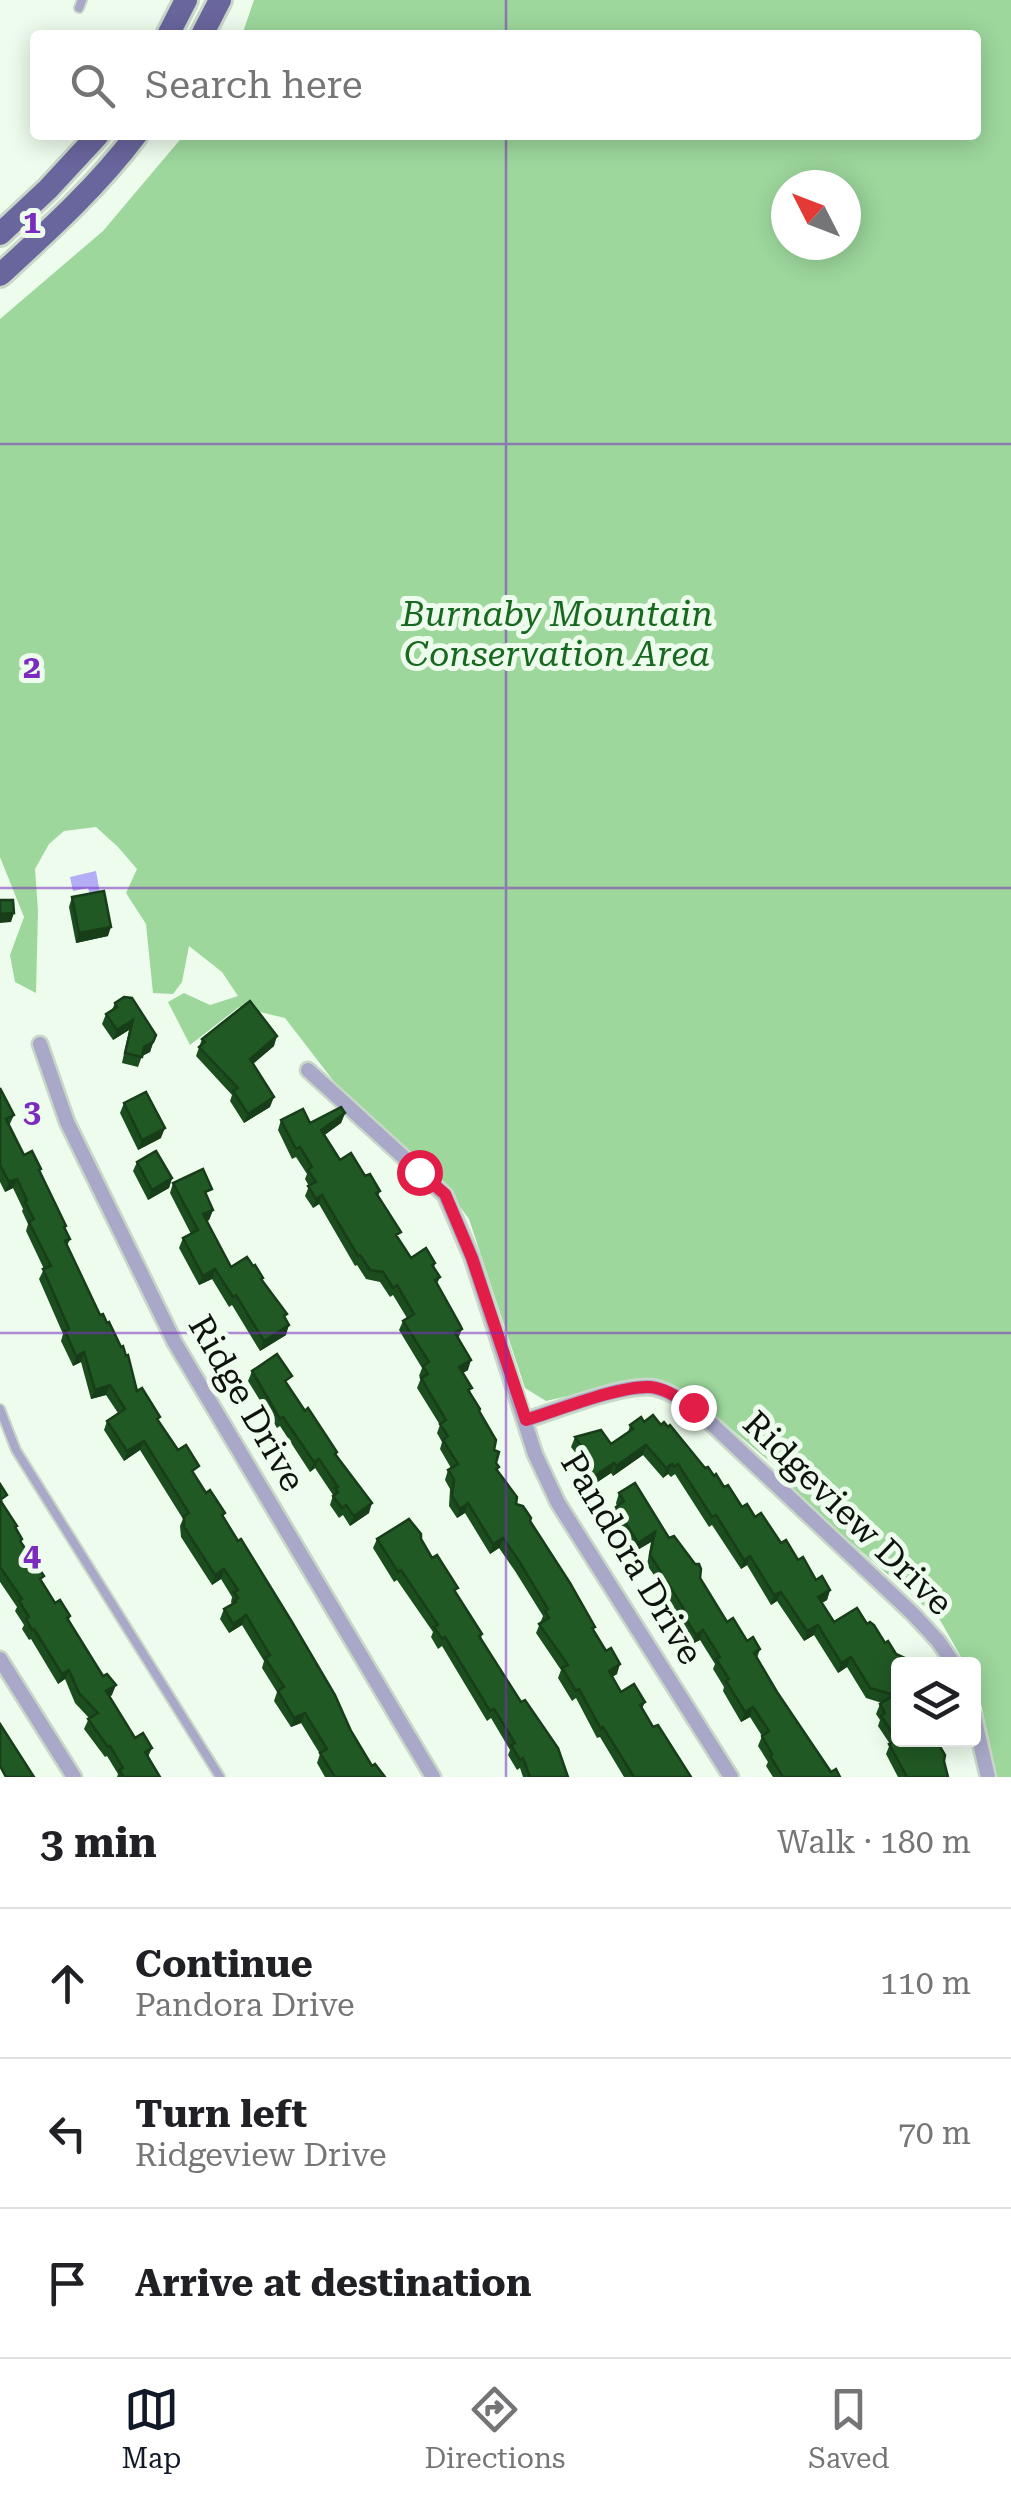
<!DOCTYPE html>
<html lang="en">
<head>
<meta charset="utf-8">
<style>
  body { margin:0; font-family:"Roboto Serif",serif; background:#f6f6f6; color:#202124 }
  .controls { position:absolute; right:30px; bottom:30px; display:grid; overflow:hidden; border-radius:10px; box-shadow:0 5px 25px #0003 }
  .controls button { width:90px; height:90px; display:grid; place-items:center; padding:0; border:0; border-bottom:2px solid #e0e0e0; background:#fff; color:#202124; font:50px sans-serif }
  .compass { position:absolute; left:771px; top:170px; width:90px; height:90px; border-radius:50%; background:#fff; box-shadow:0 5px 25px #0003; rotate:312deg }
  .stop { position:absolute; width:30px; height:30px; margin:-22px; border:8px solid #e11d48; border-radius:50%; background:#fff }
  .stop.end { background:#e11d48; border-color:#fff; box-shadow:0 2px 10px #0008 }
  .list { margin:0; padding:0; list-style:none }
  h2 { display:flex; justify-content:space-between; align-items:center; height:130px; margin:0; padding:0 40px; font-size:42px }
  h2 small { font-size:32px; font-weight:400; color:#757577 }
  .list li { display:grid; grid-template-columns:65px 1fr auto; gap:30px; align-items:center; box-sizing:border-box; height:150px; padding:0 40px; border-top:2px solid #e0e0e0 }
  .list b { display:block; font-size:38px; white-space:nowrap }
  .list p { margin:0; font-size:32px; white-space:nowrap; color:#757577 }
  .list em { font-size:32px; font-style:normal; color:#757577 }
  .icon { flex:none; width:55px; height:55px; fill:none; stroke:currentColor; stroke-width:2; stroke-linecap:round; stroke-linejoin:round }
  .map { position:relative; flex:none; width:1011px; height:1777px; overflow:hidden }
  .search { position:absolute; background:#fff; box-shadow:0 5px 25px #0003; left:30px; right:30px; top:30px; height:110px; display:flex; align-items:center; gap:25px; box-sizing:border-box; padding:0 35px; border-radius:10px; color:#757577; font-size:38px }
  .sheet { height:580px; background:#fff }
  nav { display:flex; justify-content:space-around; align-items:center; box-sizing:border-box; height:140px; border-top:2px solid #e0e0e0; background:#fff; font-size:28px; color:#757577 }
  nav a { display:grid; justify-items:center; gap:5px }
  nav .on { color:#111827 }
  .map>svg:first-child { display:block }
  .green { fill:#9dd79c; fill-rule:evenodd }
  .water { fill:#b2adf5 }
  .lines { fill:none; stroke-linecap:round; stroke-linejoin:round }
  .lane-casing { stroke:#c9d7c9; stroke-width:12 }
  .street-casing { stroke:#c9d7c9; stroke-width:19 }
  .primary-casing { stroke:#c9d7c9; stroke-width:28 }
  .lane { stroke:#a9a8c8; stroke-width:8 }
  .street { stroke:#a9a8c8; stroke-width:14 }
  .primary { stroke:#69659d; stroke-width:22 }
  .wall { fill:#1c4d1f }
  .shaded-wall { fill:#173e19 }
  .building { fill:#215924; stroke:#173e19; stroke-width:2.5 }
  .route { stroke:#e11d48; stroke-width:12 }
  .grid { fill:none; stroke:#7b2cbf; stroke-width:2.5; stroke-opacity:0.55 }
  .labels { text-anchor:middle; stroke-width:10; stroke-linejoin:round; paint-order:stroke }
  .park-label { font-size:35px; font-style:italic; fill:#17691f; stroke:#edfced }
  .street-label { font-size:35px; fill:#0e130e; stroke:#edfced }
  .grid-label { font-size:32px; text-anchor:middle; font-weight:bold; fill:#7b2cbf; stroke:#edfced; stroke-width:10; stroke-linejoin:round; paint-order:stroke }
</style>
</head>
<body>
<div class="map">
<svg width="1011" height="1777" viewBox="0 0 1011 1777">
  <rect width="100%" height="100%" fill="#edfced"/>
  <path class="green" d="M254 0H1011V1777H997L977 1685 974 1679V1664H965L940 1620 800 1498 781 1471 717 1417 642 1379 546 1401 525 1388 469 1219 439 1178 342 1092 285 1018 239 1007 190 1045 168 1002 184 993 210 1005 238 996 222 972 189 946 182 982 173 994 153 993 146 924 126 893 137 869 118 847 96 827 64 831 49 844 35 869 38 911 36 993 15 982 10 955 24 917 0 857V319L103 231 184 135H976V35H242ZM786 185H846V245H786Z"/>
  <path class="water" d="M96 871 100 893 90 895 88 888 73 891 70 877Z"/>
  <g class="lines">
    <g class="lane-casing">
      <g id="lane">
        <path d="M79 8 82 0"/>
        <path d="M0 1409 16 1450 220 1777"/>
      </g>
    </g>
    <g class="street-casing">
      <g id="street">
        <path d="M40 1044 67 1122 175 1343 433 1777"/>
        <path d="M308 1070 445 1195 472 1258 535 1454 558 1503 731 1777"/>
        <path d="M526 1420C555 1411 630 1381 656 1388 680 1395 697 1411 715 1427L913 1614 938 1641 954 1664"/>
        <path d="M0 1659 74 1777"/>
        <path d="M974 1717 988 1777"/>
      </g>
    </g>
    <g class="primary-casing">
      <g id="primary">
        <path d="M168 35 186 0"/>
        <path d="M202 35 220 0"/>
        <path d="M0 234 48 189 98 135"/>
        <path d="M0 275C48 231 97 187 136 135"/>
      </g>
    </g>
    <use href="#lane" class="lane"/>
    <use href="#street" class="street"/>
    <use href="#primary" class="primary"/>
  </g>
  <g class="wall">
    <path d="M72 897 108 936 76 943 69 907Z"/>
    <path d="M115 1003 156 1035 150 1052 142 1056 138 1067 122 1063 129 1030 113 1040 102 1024 106 1014 112 1010Z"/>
    <path d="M202 1039 274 1046 253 1064 270 1107 244 1123 230 1101 232 1095 196 1056Z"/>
    <path d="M0 1088 14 1115 9 1126 24 1155 40 1172 66 1226 65 1229 70 1239 67 1246 137 1391 206 1493 225 1513 223 1517 372 1766 385 1777H325L317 1763 320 1754 301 1723 291 1727 274 1701 277 1692 262 1668 264 1661 242 1625 229 1633 220 1619 224 1609 232 1604 231 1602 232 1597 221 1579 212 1585 181 1537 180 1526 183 1519 140 1450 124 1461 104 1430 107 1421 118 1413 106 1395 91 1399 81 1362 73 1366 61 1341 63 1334 39 1279 44 1269 26 1231 28 1224 22 1211 23 1209 13 1188 5 1192 0 1182Z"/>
    <path d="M124 1103 161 1138 138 1150 120 1113Z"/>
    <path d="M345 1113 341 1123 324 1135 340 1160 365 1176 380 1191 378 1196 398 1238 411 1258 435 1263 434 1268 440 1277 437 1284 462 1329 458 1339 468 1370 463 1373 494 1450 496 1463 499 1467 498 1470 516 1504 530 1521 595 1627 593 1631 617 1674 612 1677 621 1692 645 1702 642 1709 653 1727 691 1777H624L600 1737 597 1738 576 1698 572 1701 558 1678 561 1670 536 1633 543 1616 515 1571 499 1548 490 1554 465 1513 457 1518 449 1506 450 1489 445 1480 448 1470 451 1468 440 1449 442 1442 437 1433 440 1425 417 1388 421 1378 419 1376 422 1368 399 1330 403 1321 407 1318 393 1295 390 1297 380 1282 366 1279 357 1265 355 1266 319 1204 313 1208 305 1196 309 1186 305 1179 307 1174 296 1157 292 1159 278 1130 281 1120 310 1123Z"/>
    <path d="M137 1162 172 1178 169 1188 148 1200 133 1171Z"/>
    <path d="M173 1183 208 1199 213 1210 209 1220 207 1221 231 1267 262 1281 285 1318 286 1335 260 1351 232 1305 229 1307 212 1279 199 1285 179 1248 183 1238 191 1234 170 1193Z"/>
    <path d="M252 1371 288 1386 305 1411 337 1452 336 1455 369 1513 350 1526 343 1515 339 1518 330 1505 333 1495 315 1468 310 1472 280 1426 277 1428 248 1381Z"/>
    <path d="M644 1422 661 1425 714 1476 742 1507 755 1517 816 1580 830 1590 827 1600 822 1603 834 1622 867 1624 898 1664V1740L944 1761 948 1777H898L886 1754 890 1744 878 1726 880 1720 876 1714 880 1704 882 1703 866 1698 847 1667 838 1673 814 1635 804 1641 777 1601 771 1605 747 1565 741 1569 712 1525 709 1527 675 1474 671 1477 668 1474 663 1478 643 1455 613 1476 611 1473 590 1487 579 1470 581 1460 571 1447 575 1437 611 1444 628 1433 630 1425Z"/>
    <path d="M0 1484 3 1505 17 1526 16 1529 22 1539 21 1543 42 1582 55 1603 70 1616 69 1620 112 1695 109 1697 135 1738 152 1748 148 1757 160 1777H117L118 1774 107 1756 105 1757 84 1729 89 1718 75 1703 65 1679 58 1684 31 1639 29 1640 22 1629 24 1625 15 1611 17 1607 0 1582Z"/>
    <path d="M619 1493 669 1538 700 1578 727 1622 747 1641 760 1649 757 1658 777 1692 831 1772 840 1777H773L766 1766 768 1762 758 1746 762 1736 750 1717 741 1722 723 1691 724 1687 713 1669 715 1664 700 1640 692 1644 678 1620 679 1617 664 1592 659 1590 656 1585 658 1581 647 1565 651 1542 634 1552 612 1516 617 1506 616 1503Z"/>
    <path d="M377 1539H421L482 1634 481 1639 568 1777H523L520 1768 517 1770 508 1755 510 1750 491 1718 487 1721 442 1646 438 1649 431 1637 433 1632 397 1580 394 1582 373 1548Z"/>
  </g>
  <g class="shaded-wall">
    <path d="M14 913 11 922 0 923V914Z"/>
    <path d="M111 927 108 936 76 943 79 933Z"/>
    <path d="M133 1020 129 1030 113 1040 117 1030Z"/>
    <path d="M277 1036 274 1046 246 1069 250 1059Z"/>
    <path d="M153 1042 150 1052 140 1057 144 1047Z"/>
    <path d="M274 1097 270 1107 244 1123 248 1114Z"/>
    <path d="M345 1113 341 1123 318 1140 321 1130Z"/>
    <path d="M165 1128 161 1138 138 1150 142 1140Z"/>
    <path d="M172 1178 169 1188 148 1200 152 1190Z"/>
    <path d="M17 1179 13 1188 5 1192 9 1182Z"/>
    <path d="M322 1195 319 1204 313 1208 316 1199Z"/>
    <path d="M213 1210 209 1220 200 1224 203 1214Z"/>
    <path d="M215 1269 212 1279 199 1285 203 1276Z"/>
    <path d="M289 1325 286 1335 260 1351 264 1341Z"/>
    <path d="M84 1352 81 1362 73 1366 76 1356Z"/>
    <path d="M471 1360 468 1370 456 1377 459 1367Z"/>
    <path d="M110 1385 106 1395 91 1399 95 1390Z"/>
    <path d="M144 1441 140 1450 124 1461 127 1451Z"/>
    <path d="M646 1445 643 1455 613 1476 616 1466Z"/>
    <path d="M319 1459 315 1468 310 1472 314 1462Z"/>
    <path d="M614 1463 611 1473 590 1487 593 1477Z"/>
    <path d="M672 1464 668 1474 663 1478 666 1468Z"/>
    <path d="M372 1503 369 1513 350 1526 354 1516Z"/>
    <path d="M468 1503 465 1513 457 1518 460 1509Z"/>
    <path d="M655 1532 651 1542 634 1552 638 1543Z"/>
    <path d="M503 1538 499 1548 490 1554 493 1544Z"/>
    <path d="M750 1556 747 1565 741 1569 744 1560Z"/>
    <path d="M224 1569 221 1579 212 1585 215 1575Z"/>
    <path d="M830 1590 827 1600 815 1607 818 1597Z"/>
    <path d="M781 1592 777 1601 771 1605 774 1595Z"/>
    <path d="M246 1615 242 1625 229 1633 233 1624Z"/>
    <path d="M818 1625 814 1635 804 1641 807 1631Z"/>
    <path d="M703 1630 700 1640 692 1644 696 1635Z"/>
    <path d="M851 1657 847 1667 838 1673 841 1663Z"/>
    <path d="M620 1664 617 1674 605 1681 609 1671Z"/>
    <path d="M69 1670 65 1679 58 1684 62 1674Z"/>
    <path d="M116 1685 112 1695 103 1701 106 1691Z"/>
    <path d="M753 1707 750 1717 741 1722 745 1712Z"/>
    <path d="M305 1713 301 1723 291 1727 294 1718Z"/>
  </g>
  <g class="building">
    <path d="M104 891 111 927 79 933 72 897Z"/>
    <path d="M0 900H13L14 913 0 914Z"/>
    <path d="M124 997 132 998 156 1035 153 1042 144 1047 142 1057 125 1053 133 1020 117 1030 106 1014 117 1007 115 1003Z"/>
    <path d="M250 1001 277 1036 250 1059 274 1097 248 1114 233 1091 238 1088 199 1047 205 1042 202 1039Z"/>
    <path d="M0 1088 14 1115 6 1119 24 1155 32 1151 41 1169 39 1170 66 1226 64 1227 70 1239 65 1241 100 1315 103 1314 107 1323 109 1322 121 1347 123 1346 126 1356 128 1355 137 1391 142 1388 160 1417 157 1419 178 1450 186 1445 199 1466 192 1471 206 1493 210 1490 225 1513 222 1515 238 1541 241 1539 292 1622 335 1695 351 1731 372 1766 375 1764 385 1777H335L320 1753 327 1749 305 1713 294 1718 278 1691 284 1687 265 1658 270 1655 246 1615 233 1624 224 1609 236 1602 235 1600 238 1598 234 1592 238 1590 224 1569 215 1575 184 1527V1516L189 1513 144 1441 127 1451 107 1421 125 1409 110 1385 95 1390 84 1352 76 1356 65 1331 69 1329 43 1269 51 1266 29 1222 34 1219 25 1202 27 1200 17 1179 9 1182 0 1165Z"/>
    <path d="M146 1092 165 1128 142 1140 124 1103Z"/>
    <path d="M341 1107 345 1113 321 1130 340 1160 351 1153 365 1176 370 1174 380 1191 376 1193 401 1232 396 1235 411 1258 426 1248 435 1263 432 1265 440 1277 435 1280 459 1323 462 1329 455 1333 471 1360 459 1367 472 1388 468 1390 480 1409 479 1411 496 1440 494 1450 499 1452 496 1463 499 1467 496 1469 517 1497 516 1504 523 1506 531 1518 530 1521 570 1583 595 1627 592 1628 606 1651 611 1648 620 1664 609 1671 621 1692 634 1684 645 1702 640 1705 653 1727 658 1725 691 1777H634L603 1727 601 1729 579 1689 576 1691 562 1668 568 1665 539 1624 549 1618 545 1611 548 1609 519 1561 503 1538 493 1544 468 1503 460 1509 452 1496 454 1479 448 1470 458 1464 443 1440 448 1436 440 1424 446 1420 421 1378 428 1374 423 1366 429 1362 403 1321 414 1314 397 1285 393 1288 383 1272 370 1270 360 1255 358 1256 322 1195 316 1199 308 1186 316 1182 308 1170 312 1167 300 1147 296 1149 281 1120 303 1109 310 1123Z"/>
    <path d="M156 1151 172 1178 152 1190 137 1162Z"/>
    <path d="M203 1169 212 1189 205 1192 213 1210 203 1214 231 1267 247 1257 253 1266 255 1265 263 1278 261 1279 287 1314 284 1316 289 1325 264 1341 236 1295 233 1297 215 1269 203 1276 183 1238 198 1230 173 1183Z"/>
    <path d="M277 1354 292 1376 285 1381 305 1411 308 1408 337 1452 335 1454 372 1503 354 1516 346 1505 342 1508 333 1496 338 1492 335 1488 338 1487 319 1459 314 1462 283 1417 280 1419 252 1371Z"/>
    <path d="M653 1415 661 1425 664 1422 668 1427 670 1425 705 1468 708 1467 714 1476 716 1474 724 1487 728 1485 742 1507 747 1504 755 1517 761 1513 781 1543 786 1540 798 1560 803 1557 816 1580 822 1576 830 1590 818 1597 834 1622 857 1608 867 1624 870 1622 874 1625 885 1643 888 1641 896 1654 909 1660 912 1664H898V1740H932L931 1741 938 1743 945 1755 944 1761 948 1777H907L889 1744 897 1740 881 1716 885 1713 880 1704 894 1695 870 1688 851 1657 841 1663 818 1625 807 1631 781 1592 774 1595 750 1556 744 1560 716 1515 712 1517 678 1464 674 1467 672 1464 666 1468 646 1445 616 1466 614 1463 593 1477 583 1460 584 1450 575 1437 601 1430 611 1444 633 1429 630 1425 641 1417 644 1422Z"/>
    <path d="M635 1483 669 1538 674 1536 695 1564H699L701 1569 700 1578 727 1622 733 1618 747 1641 753 1637 760 1649 754 1653 777 1692 831 1772 836 1769 840 1777H783L770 1756 772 1754 762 1736 769 1731 753 1707 745 1712 726 1681 729 1679 716 1659 720 1657 703 1630 696 1635 681 1611 684 1609 667 1582 663 1580 660 1575 661 1572 650 1555 655 1532 638 1543 616 1507 624 1501 619 1493Z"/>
    <path d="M0 1484 7 1495 0 1500 17 1526 15 1527 22 1539 20 1541 44 1576 40 1579 55 1603 60 1600 70 1616 67 1618 103 1676 107 1674 116 1685 106 1691 135 1738 143 1733 152 1748 145 1752 160 1777H124L119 1770 123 1768 110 1746 108 1747 88 1719 98 1713 79 1693 69 1670 62 1674 34 1629 32 1630 26 1619 29 1617 19 1601 22 1599 0 1567Z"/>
    <path d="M409 1519 421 1534V1539L432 1558 437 1555 458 1588 454 1590 482 1634 479 1636 521 1702 525 1700 558 1748 568 1777H530L523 1758 520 1760 511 1745 515 1743 494 1709 490 1711 445 1637 442 1639 434 1627 438 1625 401 1570 398 1572 377 1539Z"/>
    <path d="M0 1724 34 1777H6L0 1766Z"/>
  </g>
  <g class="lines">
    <path class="route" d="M419 1172 445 1194 472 1258 526 1420C556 1411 621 1385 650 1387 665 1388 680 1399 693 1407"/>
  </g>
  <path class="grid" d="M506 0V35M506 135V1777M0 444H1011M0 888H1011M0 1333H1011"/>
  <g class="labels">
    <g class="park-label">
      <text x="557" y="626">Burnaby Mountain<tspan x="557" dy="40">Conservation Area</tspan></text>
    </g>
    <g class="street-label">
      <text transform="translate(247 1403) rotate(60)" y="12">Ridge Drive</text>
      <text transform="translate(848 1513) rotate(44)" y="12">Ridgeview Drive</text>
      <text transform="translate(632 1558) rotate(59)" y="12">Pandora Drive</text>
    </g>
  </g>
  <g class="grid-label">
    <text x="32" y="233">1</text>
    <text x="32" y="678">2</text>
    <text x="32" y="1122">3</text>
    <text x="32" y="1566">4</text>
  </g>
</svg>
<div class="controls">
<button><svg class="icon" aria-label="layers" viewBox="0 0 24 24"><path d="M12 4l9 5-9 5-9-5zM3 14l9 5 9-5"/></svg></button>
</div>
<svg class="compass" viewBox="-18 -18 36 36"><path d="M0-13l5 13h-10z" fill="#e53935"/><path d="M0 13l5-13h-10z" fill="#757577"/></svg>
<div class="stop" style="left:419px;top:1172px"></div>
<div class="stop end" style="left:693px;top:1407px"></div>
<div class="search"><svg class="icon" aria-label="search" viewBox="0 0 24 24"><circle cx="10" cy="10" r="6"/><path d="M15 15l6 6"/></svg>Search here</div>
</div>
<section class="sheet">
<h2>3 min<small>Walk · 180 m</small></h2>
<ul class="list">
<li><svg class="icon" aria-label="ahead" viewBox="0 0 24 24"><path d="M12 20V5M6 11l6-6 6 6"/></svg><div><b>Continue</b><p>Pandora Drive</p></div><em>110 m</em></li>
<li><svg class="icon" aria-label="left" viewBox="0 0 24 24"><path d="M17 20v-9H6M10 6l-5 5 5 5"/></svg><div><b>Turn left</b><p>Ridgeview Drive</p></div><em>70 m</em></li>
<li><svg class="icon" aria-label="arrive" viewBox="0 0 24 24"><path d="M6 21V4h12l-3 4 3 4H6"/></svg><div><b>Arrive at destination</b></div></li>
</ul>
</section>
<nav>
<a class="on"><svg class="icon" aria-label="map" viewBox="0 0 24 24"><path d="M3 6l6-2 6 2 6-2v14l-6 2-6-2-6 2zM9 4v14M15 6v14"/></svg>Map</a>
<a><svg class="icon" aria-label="directions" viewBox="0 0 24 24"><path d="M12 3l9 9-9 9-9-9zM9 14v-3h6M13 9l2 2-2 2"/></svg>Directions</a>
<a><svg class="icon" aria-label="saved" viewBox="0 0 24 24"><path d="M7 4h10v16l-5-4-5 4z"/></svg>Saved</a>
</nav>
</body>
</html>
